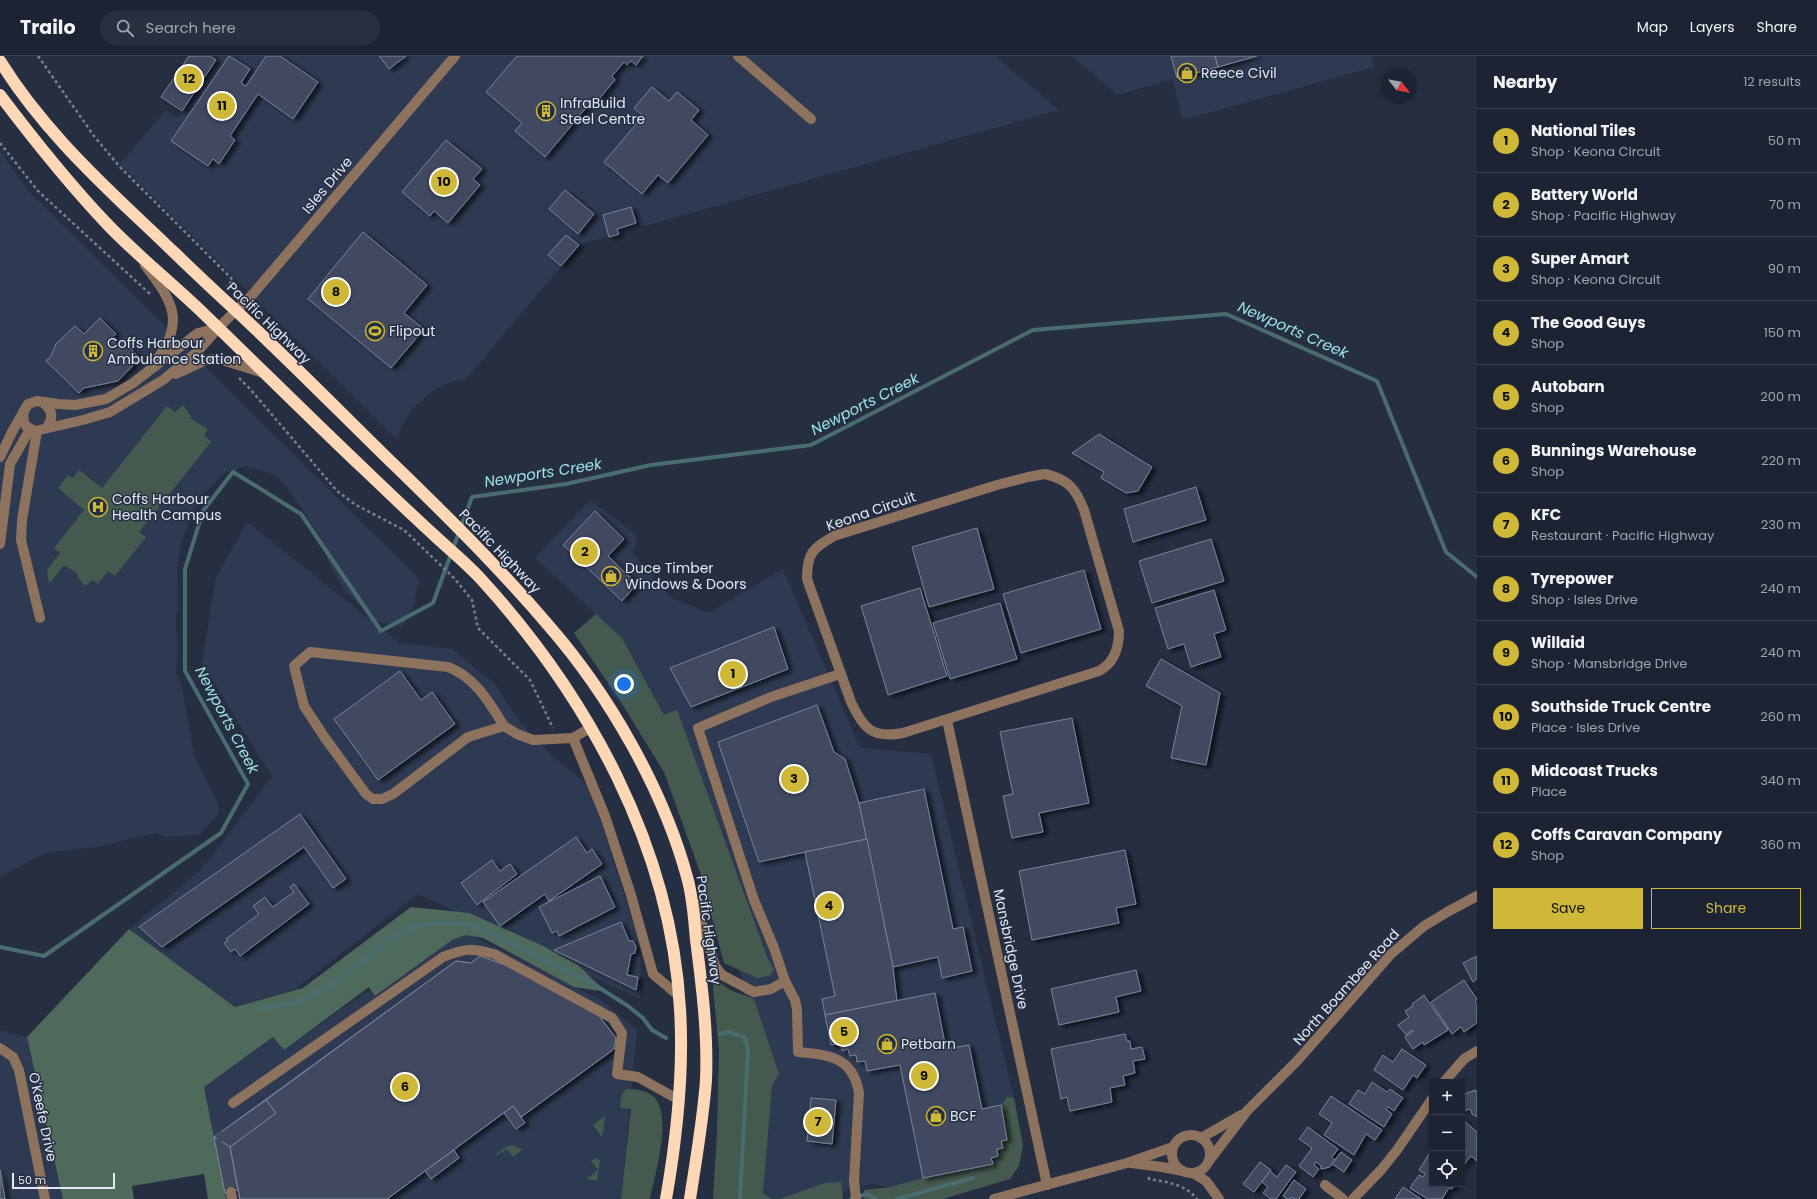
<!DOCTYPE html>
<html lang="en">
<head>
<meta charset="utf-8">
<style>
  body { margin:0; font-family:Poppins,sans-serif; background:#292f3e; color:#f1f3f6 }
  .controls { position:absolute; right:12px; bottom:12px; display:grid; overflow:hidden; border-radius:0px; box-shadow:0 2px 6px #0003 }
  .controls button { width:36px; height:36px; display:grid; place-items:center; padding:0; border:0; border-bottom:1px solid #3a404d; background:#1c2332; color:#f1f3f6; font:20px sans-serif }
  .compass { position:absolute; left:1381px; top:12px; width:36px; height:36px; border-radius:50%; background:#1c2332; box-shadow:0 2px 6px #0003; rotate:121deg }
  .scale { position:absolute; left:12px; bottom:10px; width:103px; box-sizing:border-box; padding-left:4px; border:2px solid #e1e8f4; border-top:0; font-size:11px; line-height:14px; white-space:nowrap; color:#e1e8f4; -webkit-text-stroke:3px #262f42; paint-order:stroke }
  .you { position:absolute; left:624px; top:628px; width:14px; height:14px; margin:-10px; border:3px solid #fff; border-radius:50%; background:#1a73e8; box-shadow:0 0 0 6px #1a73e833 }
  .badge { display:grid; place-items:center; width:26px; height:26px; border-radius:50%; background:#cfb837; color:#111; font-size:13px; font-weight:700 }
  .pin { position:absolute; translate:-50% -50%; border:2px solid #fff; box-shadow:0 1px 4px #0006 }
  .list { margin:0; padding:0; list-style:none }
  h2 { display:flex; justify-content:space-between; align-items:center; height:52px; margin:0; padding:0 16px; font-size:17px }
  h2 small { font-size:13px; font-weight:400; color:#a0a4ac }
  .list li { display:grid; grid-template-columns:26px 1fr auto; gap:12px; align-items:center; box-sizing:border-box; height:64px; padding:0 16px; border-top:1px solid #3a404d }
  .list b { display:block; font-size:15px; white-space:nowrap }
  .list p { margin:0; font-size:13px; white-space:nowrap; color:#a0a4ac }
  .list em { font-size:13px; font-style:normal; color:#a0a4ac }
  .actions { display:flex; gap:8px; padding:12px 16px }
  .actions a { flex:1; padding:9px 0; border:1px solid #cfb837; border-radius:0px; text-align:center; font-size:14px; color:#cfb837 }
  .actions .main { background:#cfb837; color:#111 }
  .icon { flex:none; width:22px; height:22px; fill:none; stroke:currentColor; stroke-width:2; stroke-linecap:round; stroke-linejoin:round }
  .map { position:relative; flex:none; width:1477px; height:1143px; overflow:hidden }
  header { display:flex; align-items:center; gap:24px; box-sizing:border-box; height:56px; padding:0 20px; background:#1c2332; border-bottom:1px solid #3a404d }
  header strong { font-size:19px }
  nav { display:flex; gap:22px; margin-inline-start:auto; font-size:14px }
  .search { width:280px; height:36px; background:#292f3e; display:flex; align-items:center; gap:10px; box-sizing:border-box; padding:0 14px; border-radius:22px; color:#a0a4ac; font-size:15px }
  main { display:flex }
  aside { flex:1; background:#1c2332 }
  .map>svg:first-child { display:block }
  .built { fill:#2d3a51 }
  .green { fill:#445a4e }
  .forest { fill:#4e6a5b }
  .lines { fill:none; stroke-linecap:round; stroke-linejoin:round }
  .stream { stroke:#496d6f; stroke-width:4 }
  .building { fill:#3f4a5e; stroke:#78849a; filter:url(#shadow) }
  .minor-tunnel { stroke:#424b5d; stroke-width:10; stroke-dasharray:10 5; stroke-linecap:butt }
  .path { stroke:#788190; stroke-width:2.5; stroke-dasharray:3 3; stroke-linecap:butt }
  .minor { stroke:#8d735e; stroke-width:10 }
  .highway { stroke:#fed7b7; stroke-width:12 }
  .labels { text-anchor:middle; stroke-width:3; stroke-linejoin:round; paint-order:stroke }
  .poi-label { font-size:14px; fill:#e1e8f4; stroke:#262f42; text-anchor:start }
  .street-label { font-size:14px; fill:#e1e8f4; stroke:#262f42 }
  .water-label { font-size:15px; font-style:italic; fill:#9ae2e6; stroke:#262f42 }
</style>
</head>
<body>
<header>
<strong>Trailo</strong>
<div class="search"><svg class="icon" aria-label="search" viewBox="0 0 24 24"><circle cx="10" cy="10" r="6"/><path d="M15 15l6 6"/></svg>Search here</div>
<nav><a>Map</a><a>Layers</a><a>Share</a></nav>
</header>
<main>
<div class="map">
<svg width="1477" height="1143" viewBox="0 0 1477 1143">
  <defs>
    <filter id="shadow"><feDropShadow dx="4.5" dy="2.5" stdDeviation="2" flood-color="#0009"/></filter>
  </defs>
  <rect width="100%" height="100%" fill="#262f42"/>
  <g class="built">
    <path d="M220 0H995L1059 54 580 188 466 323 450 326 437 332 413 352 403 367 397 384 120 108 166 54 177 63Z"/>
    <path d="M1072 0H1371L1374 11 1183 64 1172 23 1118 39Z"/>
    <path d="M0 95 26 132 419 523 413 551 402 571 377 566 346 536 331 512 320 480 287 431 274 419 247 410 224 417 202 440 190 463 181 487 177 513 178 549 175 567 178 591 176 615 183 636 194 699 218 747 219 757 199 779 167 781 156 777 97 791 45 797 0 821Z"/>
    <path d="M590 444 637 479 633 497 670 541 709 557 783 513 860 692 931 698 1014 1042 1015 1108 890 1131 870 1128 819 1143H753L750 974 716 772 622 582 535 502Z"/>
    <path d="M247 466 399 587 452 593 495 628 519 665 549 697 590 731 641 891 640 943 418 838 294 934 235 951 129 873 201 814 272 721 202 607 216 522Z"/>
    <path d="M461 874 601 944 637 974 621 1143H224L204 1031 273 981 284 994 384 923Z"/>
    <path d="M0 974 27 981 65 1143H0Z"/>
  </g>
  <g class="green">
    <path d="M183 349 191 360 190 362 208 373 204 379 211 386 139 476 146 481 115 520 108 515 98 528 93 524 85 530 77 520 78 518 64 509 49 528 47 514 60 497 54 492 84 454 58 432 68 419 73 422 79 414 102 432 167 350 175 356Z"/>
    <path d="M596 558 622 582 664 659 677 654 768 903 774 913 770 920 757 922 724 907 700 816 664 716 619 643 574 577Z"/>
    <path d="M715 923 730 934 754 943 779 1018 772 1030 763 1137 772 1143H713L717 1076 719 994 713 932Z"/>
    <path d="M626 1033C636 1033 648 1034 655 1042 672 1063 655 1118 650 1143H621L631 1053 620 1052 621 1040Z"/>
    <path d="M1007 1041 1014 1042 1023 1089 1019 1110 1010 1123 943 1143H864V1134L890 1131 923 1122 993 1108 991 1102 998 1100 997 1093 1003 1092 1001 1085 1007 1083 1001 1049Z"/>
    <path d="M605 1060 603 1078 601 1080 593 1069Z"/>
    <path d="M513 1089 522 1094 513 1101 507 1093 497 1099 496 1098 506 1091Z"/>
    <path d="M596 1102 600 1104 597 1125 586 1123 598 1114 591 1105Z"/>
    <path d="M841 1126 843 1143H780L825 1127Z"/>
  </g>
  <path class="forest" d="M411 851 469 857 541 889 578 909 601 931 599 935 574 931 483 882 466 879 452 884 375 940 369 931 284 994 273 981 204 1031 226 1143H208L204 1118 132 1130 134 1143H63L27 981 129 873 235 951 303 932Z"/>
  <g class="lines">
    <g class="stream">
      <path d="M0 891 44 900 221 777 248 728 185 615V513L203 455 233 416 301 458 381 575 433 547 472 441 566 428 651 409 811 389 1033 274 1226 258 1377 325 1446 496 1477 521"/>
      <path d="M259 953 295 947 339 924 391 882 412 871 434 867H462L484 874 587 924 628 950 643 962 652 974 666 982"/>
      <path d="M720 978 728 976 744 981 748 993 740 1143"/>
      <path d="M851 1143 867 1138 876 1143"/>
      <path d="M897 1143 973 1122"/>
    </g>
  </g>
  <g class="building">
    <path d="M189 0H210L216 4 182 55 161 41Z"/>
    <path d="M229 0 250 13 241 27 246 30 266 0H280L318 26 293 63 258 38 230 80 235 84 219 108 213 103 208 110 171 85Z"/>
    <path d="M379 0H406L389 13Z"/>
    <path d="M517 0H643L636 9 631 5 627 9 624 6 612 20 615 24 599 43 596 40 545 101 515 75 522 67 486 36Z"/>
    <path d="M1171 0H1215L1218 11 1177 22Z"/>
    <path d="M1215 0H1257L1218 11Z"/>
    <path d="M652 31 669 45 677 36 699 54 691 64 708 79 668 127 658 119 642 138 604 106 643 60 634 52Z"/>
    <path d="M446 84 482 113 473 123 480 129 448 167 434 155 430 160 402 136Z"/>
    <path d="M565 134 594 158 578 178 549 153Z"/>
    <path d="M631 151 636 167 617 173 619 178 609 181 603 159Z"/>
    <path d="M363 176 427 229 404 257 424 273 391 312 308 243Z"/>
    <path d="M566 179 579 189 561 210 548 199Z"/>
    <path d="M100 262 116 278 111 283 118 290 123 285 140 302 118 325 84 332 79 337 46 305 51 300 56 288 75 270 84 278Z"/>
    <path d="M1099 378 1152 411 1138 435 1126 437 1101 422 1104 416 1072 397Z"/>
    <path d="M1196 431 1206 464 1133 486 1124 453Z"/>
    <path d="M595 455 624 483 608 500 637 528 622 545 563 489Z"/>
    <path d="M977 472 994 533 929 551 912 491Z"/>
    <path d="M1211 483 1224 525 1152 547 1139 505Z"/>
    <path d="M1084 514 1101 573 1021 597 1003 538Z"/>
    <path d="M920 532 947 620 888 639 861 550Z"/>
    <path d="M1214 534 1226 574 1214 578 1221 601 1191 611 1184 588 1168 593 1155 552Z"/>
    <path d="M1000 547 1017 603 950 623 933 567Z"/>
    <path d="M774 571 788 613 691 651 670 612Z"/>
    <path d="M1161 603 1220 637 1206 709 1171 702 1182 650 1146 630Z"/>
    <path d="M400 615 421 644 432 636 455 668 378 724 334 663Z"/>
    <path d="M817 649 834 696 845 703 859 747 867 783 759 806 718 686Z"/>
    <path d="M1072 662 1089 747 1039 757 1043 776 1012 782 1003 740 1013 738 1000 676Z"/>
    <path d="M924 733 953 873 963 871 972 915 942 922 938 901 893 911 859 747Z"/>
    <path d="M300 758 346 823 333 832 304 791 162 891 139 871Z"/>
    <path d="M576 781 587 797 592 793 602 808 549 845 545 838 500 870 483 846Z"/>
    <path d="M867 783 893 911 897 945 825 959 822 943 835 940 805 796Z"/>
    <path d="M1125 794 1136 848 1116 852 1119 867 1032 884 1019 815Z"/>
    <path d="M492 804 500 815 510 808 517 818 477 849 461 827Z"/>
    <path d="M600 820 615 851 559 880 557 875 552 877 539 851Z"/>
    <path d="M294 828 309 848 240 900 235 893 231 896 224 887 228 885 226 883 259 858 253 850 265 841 273 851 294 836 290 831Z"/>
    <path d="M621 866 629 885H633L636 891 635 897 631 898 627 919 638 921 636 934 554 894Z"/>
    <path d="M480 900 508 910 599 960 616 982 614 993 521 1061 513 1050 387 1143H240L238 1134 225 1137 214 1081 456 905 471 907Z"/>
    <path d="M480 900 508 910 599 960 616 982 614 993 521 1061 513 1050 387 1143H240L230 1091 276 1057 266 1044 456 905 471 907Z"/>
    <path d="M1477 900V923L1473 926 1463 907Z"/>
    <path d="M1136 914 1141 935 1116 941 1119 956 1059 969 1051 933Z"/>
    <path d="M1464 924 1477 943 1475 946 1477 949V967L1464 976 1461 971 1452 978 1431 946Z"/>
    <path d="M935 937 946 993 969 989 982 1053 1001 1049 1007 1084 1001 1085 1003 1092 997 1093 998 1100 991 1102 993 1108 923 1122 900 1009 867 1015 865 1005 857 1006 856 999 850 1000 848 993 842 995 841 987 831 989 825 959Z"/>
    <path d="M1424 939 1448 974 1424 989 1423 986 1413 993 1405 981 1413 975 1412 974 1406 979 1398 969 1409 961 1405 955 1413 950 1412 948Z"/>
    <path d="M1125 978 1127 985H1130L1131 993 1142 991 1145 1003 1133 1005 1135 1017 1123 1020 1125 1029 1110 1032 1112 1046 1070 1055 1067 1041 1061 1043 1051 993Z"/>
    <path d="M1402 993 1426 1009 1417 1022 1413 1019 1403 1034 1374 1014 1383 999 1393 1006Z"/>
    <path d="M1372 1026 1387 1036 1390 1033 1403 1042 1394 1055 1388 1051 1386 1053 1392 1058 1384 1071 1349 1048 1358 1034 1365 1038Z"/>
    <path d="M1475 1034V1036L1477 1035V1061L1472 1058 1470 1053 1464 1055 1462 1051V1039Z"/>
    <path d="M1331 1040 1382 1074 1375 1084 1366 1078 1354 1099 1324 1079 1332 1067 1319 1058Z"/>
    <path d="M811 1042 836 1044 832 1088 807 1085Z"/>
    <path d="M266 1044 276 1057 230 1091 214 1081Z"/>
    <path d="M513 1050 525 1067 516 1073 504 1057Z"/>
    <path d="M1462 1063 1477 1076V1105L1471 1100 1462 1111Z"/>
    <path d="M1308 1071 1338 1093 1332 1101 1335 1104 1330 1111 1321 1113V1110L1316 1106 1314 1109 1319 1113 1313 1121 1299 1110 1312 1092 1299 1083Z"/>
    <path d="M214 1081 230 1091 238 1134 225 1137Z"/>
    <path d="M454 1094 459 1102 431 1123 425 1115Z"/>
    <path d="M1341 1096 1352 1104 1344 1116 1332 1108Z"/>
    <path d="M1429 1098 1432 1100V1128H1455L1452 1133 1449 1132 1442 1143H1428L1410 1132 1419 1119 1423 1121 1425 1118 1419 1114Z"/>
    <path d="M1260 1106 1271 1114 1254 1136 1243 1128Z"/>
    <path d="M1286 1109 1296 1116 1276 1143H1271L1263 1137 1268 1131 1262 1126 1270 1115 1277 1121Z"/>
    <path d="M0 1114 5 1143H0Z"/>
    <path d="M1294 1124 1306 1133 1299 1143H1295L1291 1141 1290 1143H1287L1283 1140Z"/>
    <path d="M1403 1131 1421 1143H1395Z"/>
  </g>
  <g class="lines">
    <path class="minor-tunnel" d="M221 1076 231 1136"/>
    <g class="path">
      <path d="M38 0 94 80 119 110 233 224 227 230"/>
      <path d="M0 87 38 135 150 238"/>
      <path d="M239 322 251 334 337 435 356 449 404 474 454 522 472 544 478 572 530 624 553 672"/>
      <path d="M1149 1121V1123C1167 1126 1185 1128 1197 1143"/>
    </g>
    <g class="minor">
      <path d="M738 0 811 63"/>
      <path d="M145 209C172 245 187 265 155 306"/>
      <path d="M176 318 206 304 219 303 264 317"/>
      <path d="M42 346C52 353 54 361 47 371"/>
      <path d="M23 356 24 367 26 370 35 375 83 364 110 356 163 324 198 295 218 272 253 238 455 0"/>
      <path d="M37 375 22 464 21 484 40 562"/>
      <path d="M0 401 12 376 28 348 37 345 58 348 75 349 106 343 133 327 198 277 218 272"/>
      <path d="M1045 418C1068 423 1076 433 1084 454L1119 575C1119 592 1114 607 1099 615L903 677C872 683 863 672 851 646L807 523C807 497 812 493 834 480L997 429 1028 421Z"/>
      <path d="M0 488 10 408 30 373"/>
      <path d="M840 618 771 641 698 672 754 844 774 892 785 925 795 944 797 954 798 996C830 999 853 1001 859 1037L854 1125 856 1143"/>
      <path d="M947 664 1047 1129"/>
      <path d="M504 670C489 646 475 621 448 611L310 596 294 610 304 650 325 682 366 738 373 743H382L393 738 468 681 504 670 517 678 533 684 573 682 590 672"/>
      <path d="M573 682 605 760 631 839 653 918 679 940"/>
      <path d="M696 848 715 910 722 919 754 936 771 933 785 925"/>
      <path d="M0 992 13 1001 19 1014 45 1143"/>
      <path d="M1444 1026 1464 1003 1477 995"/>
      <path d="M233 1047 443 901C466 892 470 892 494 898L612 962 622 977 617 1018 638 1021 679 1044"/>
      <circle cx="1191" cy="1098" r="19"/>
      <path d="M1201 1082 1241 1059"/>
      <path d="M1209 1105 1247 1055 1297 1005 1391 898 1424 870 1449 855 1477 840"/>
      <path d="M1131 1107 1162 1111 1183 1115"/>
      <path d="M1193 1117 1206 1125 1219 1143"/>
      <path d="M1325 1129 1343 1143"/>
      <path d="M231 1136 232 1143"/>
      <path d="M994 1143 1127 1107 1173 1091"/>
      <path d="M1353 1143 1381 1114 1397 1094 1432 1043"/>
    </g>
    <g class="highway">
      <path d="M0 5C37 65 88 115 139 163 170 192 200 222 231 250 283 298 332 348 383 398 440 453 497 509 549 570 609 639 663 733 687 821 693 841 694 863 696 884 702 930 708 978 706 1024 703 1065 696 1103 690 1143"/>
      <path d="M0 39C34 84 70 129 109 170 139 201 173 228 204 258 258 310 311 363 366 415 389 437 412 459 435 480 450 494 466 507 480 522 588 640 671 791 680 953 684 1017 677 1080 666 1143"/>
    </g>
  </g>
  <defs>
    <g id="shop-ring" transform="scale(1)"><circle r="9.5" fill="#262f42" stroke="#cfb837" stroke-width="1.5"/><path d="M-5-2.5h2.3a2.7 3.5 0 0 1 5.4 0H5L5.5 6h-11ZM-1.5-2.5h3a1.5 2.3 0 0 0-3 0Z" fill="#cfb837"/></g>
    <g id="building-ring" transform="scale(1)"><circle r="9.5" fill="#262f42" stroke="#cfb837" stroke-width="1.5"/><path d="M-4-6H4V6H1V3H-1V6H-4ZM-2.5-4.3h1.7v1.8h-1.7ZM.8-4.3h1.7v1.8H.8ZM-2.5-1h1.7V.8h-1.7ZM.8-1h1.7V.8H.8Z" fill="#cfb837"/></g>
    <g id="stadium-ring" transform="scale(1)"><circle r="9.5" fill="#262f42" stroke="#cfb837" stroke-width="1.5"/><path d="M0-5a6.5 5 0 1 0 0 10a6.5 5 0 1 0 0-10ZM-3.5-1.8h7v3.6h-7Z" fill="#cfb837"/></g>
    <g id="hospital-ring" transform="scale(1)"><circle r="9.5" fill="#262f42" stroke="#cfb837" stroke-width="1.5"/><path d="M-5-5h3v3.5h4V-5h3V5h-3V1.5h-4V5h-3Z" fill="#cfb837"/></g>
  </defs>
  <g fill-rule="evenodd">
    <use href="#shop-ring" x="1187" y="17"/>
    <use href="#building-ring" x="546" y="55"/>
    <use href="#stadium-ring" x="375" y="275"/>
    <use href="#building-ring" x="93" y="295"/>
    <use href="#hospital-ring" x="98" y="451"/>
    <use href="#shop-ring" x="611" y="520"/>
    <use href="#shop-ring" x="887" y="988"/>
    <use href="#shop-ring" x="936" y="1060"/>
  </g>
  <g class="labels">
    <g class="poi-label">
      <text x="1201" y="22">Reece Civil</text>
      <text x="560" y="52">InfraBuild<tspan x="560" dy="16">Steel Centre</tspan></text>
      <text x="389" y="280">Flipout</text>
      <text x="107" y="292">Coffs Harbour<tspan x="107" dy="16">Ambulance Station</tspan></text>
      <text x="112" y="448">Coffs Harbour<tspan x="112" dy="16">Health Campus</tspan></text>
      <text x="625" y="517">Duce Timber<tspan x="625" dy="16">Windows &amp; Doors</tspan></text>
      <text x="901" y="993">Petbarn</text>
      <text x="950" y="1065">BCF</text>
    </g>
    <g class="street-label">
      <text transform="translate(327 129) rotate(-50)" y="5">Isles Drive</text>
      <text transform="translate(269 267) rotate(44)" y="5">Pacific Highway</text>
      <text transform="translate(871 455) rotate(-19)" y="5">Keona Circuit</text>
      <text transform="translate(500 495) rotate(46)" y="5">Pacific Highway</text>
      <text transform="translate(709 874) rotate(82)" y="5">Pacific Highway</text>
      <text transform="translate(1011 893) rotate(78)" y="5">Mansbridge Drive</text>
      <text transform="translate(1346 931) rotate(-48)" y="5">North Boambee Road</text>
      <text transform="translate(43 1061) rotate(78)" y="5">O'Keefe Drive</text>
    </g>
    <g class="water-label">
      <text transform="translate(1293 274) rotate(24)" y="5">Newports Creek</text>
      <text transform="translate(865 348) rotate(-27)" y="5">Newports Creek</text>
      <text transform="translate(543 417) rotate(-9)" y="5">Newports Creek</text>
      <text transform="translate(227 664) rotate(62)" y="5">Newports Creek</text>
    </g>
  </g>
</svg>
<div class="controls">
<button>+</button>
<button>−</button>
<button><svg class="icon" aria-label="locate" viewBox="0 0 24 24"><circle cx="12" cy="12" r="6"/><path d="M12 2v4M12 18v4M2 12h4M18 12h4"/></svg></button>
</div>
<svg class="compass" viewBox="-18 -18 36 36"><path d="M0-13l5 13h-10z" fill="#e53935"/><path d="M0 13l5-13h-10z" fill="#a0a4ac"/></svg>
<div class="scale">50 m</div>
<div class="you"></div>
<div class="pin badge" style="left:733px;top:618px">1</div>
<div class="pin badge" style="left:585px;top:496px">2</div>
<div class="pin badge" style="left:794px;top:723px">3</div>
<div class="pin badge" style="left:829px;top:850px">4</div>
<div class="pin badge" style="left:844px;top:976px">5</div>
<div class="pin badge" style="left:405px;top:1031px">6</div>
<div class="pin badge" style="left:818px;top:1066px">7</div>
<div class="pin badge" style="left:336px;top:236px">8</div>
<div class="pin badge" style="left:924px;top:1020px">9</div>
<div class="pin badge" style="left:444px;top:126px">10</div>
<div class="pin badge" style="left:222px;top:50px">11</div>
<div class="pin badge" style="left:189px;top:23px">12</div>
</div>
<aside>
<h2>Nearby<small>12 results</small></h2>
<ul class="list">
<li><span class="badge">1</span><div><b>National Tiles</b><p>Shop · Keona Circuit</p></div><em>50 m</em></li>
<li><span class="badge">2</span><div><b>Battery World</b><p>Shop · Pacific Highway</p></div><em>70 m</em></li>
<li><span class="badge">3</span><div><b>Super Amart</b><p>Shop · Keona Circuit</p></div><em>90 m</em></li>
<li><span class="badge">4</span><div><b>The Good Guys</b><p>Shop</p></div><em>150 m</em></li>
<li><span class="badge">5</span><div><b>Autobarn</b><p>Shop</p></div><em>200 m</em></li>
<li><span class="badge">6</span><div><b>Bunnings Warehouse</b><p>Shop</p></div><em>220 m</em></li>
<li><span class="badge">7</span><div><b>KFC</b><p>Restaurant · Pacific Highway</p></div><em>230 m</em></li>
<li><span class="badge">8</span><div><b>Tyrepower</b><p>Shop · Isles Drive</p></div><em>240 m</em></li>
<li><span class="badge">9</span><div><b>Willaid</b><p>Shop · Mansbridge Drive</p></div><em>240 m</em></li>
<li><span class="badge">10</span><div><b>Southside Truck Centre</b><p>Place · Isles Drive</p></div><em>260 m</em></li>
<li><span class="badge">11</span><div><b>Midcoast Trucks</b><p>Place</p></div><em>340 m</em></li>
<li><span class="badge">12</span><div><b>Coffs Caravan Company</b><p>Shop</p></div><em>360 m</em></li>
</ul>
<div class="actions"><a class="main">Save</a><a>Share</a></div>
</aside>
</main>
</body>
</html>
